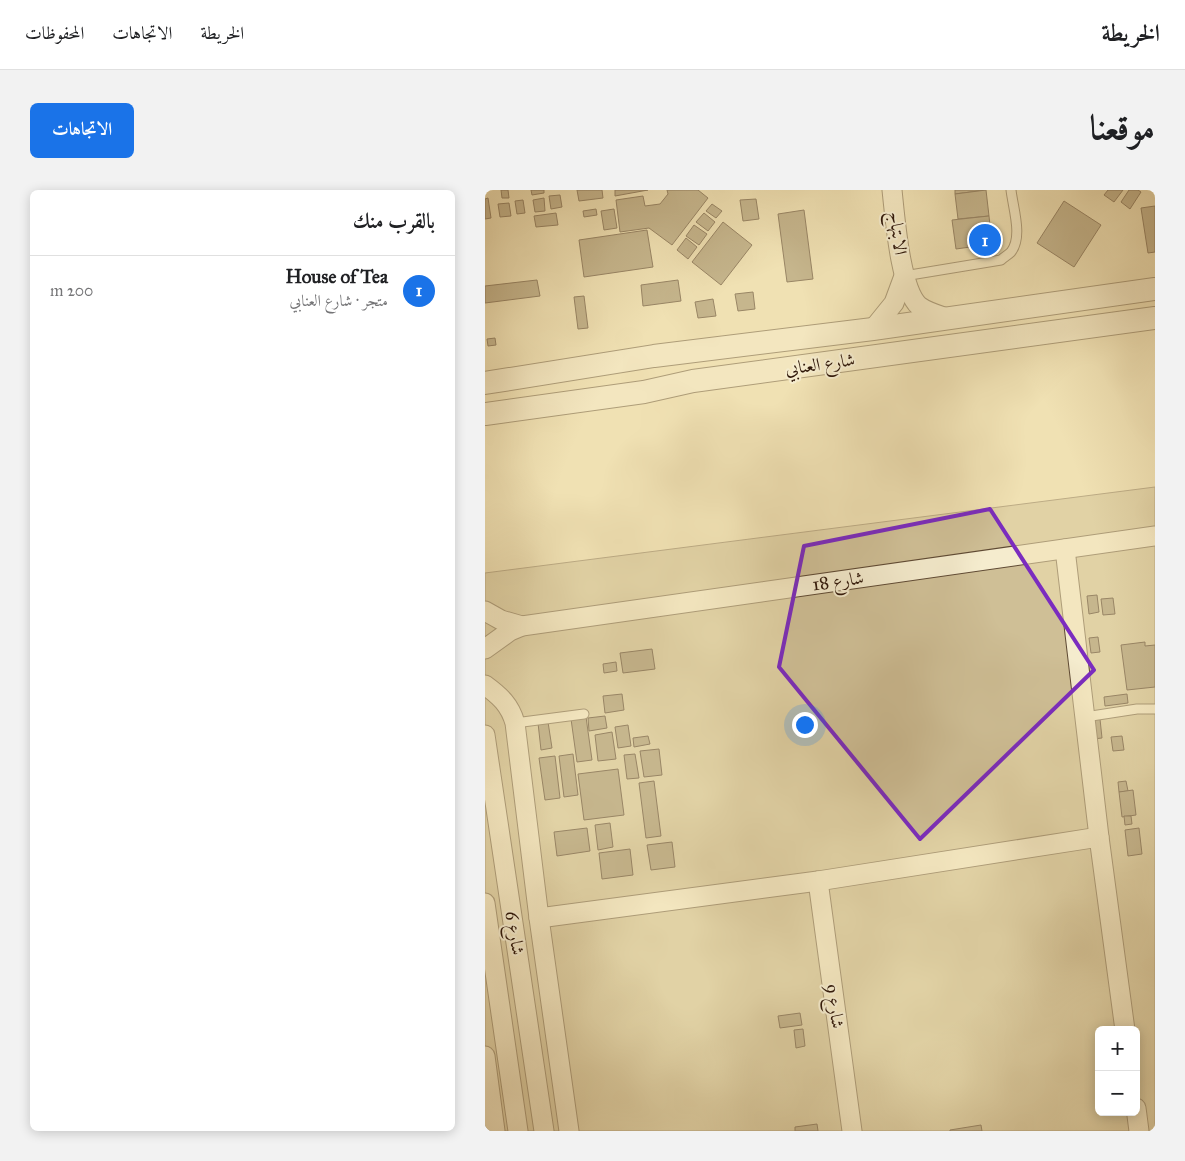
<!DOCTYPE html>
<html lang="ar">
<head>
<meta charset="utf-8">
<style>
  body { margin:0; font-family:"IM FELL Great Primer",Amiri,serif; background:#f2f2f2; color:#202124; direction:rtl }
  .controls { position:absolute; right:15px; bottom:15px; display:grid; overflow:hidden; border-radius:8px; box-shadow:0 2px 12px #0003 }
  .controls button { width:45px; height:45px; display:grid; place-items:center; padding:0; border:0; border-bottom:1px solid #e0e0e0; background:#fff; color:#202124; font:25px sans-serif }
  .you { position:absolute; left:319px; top:534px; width:18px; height:18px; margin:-12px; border:4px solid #fff; border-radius:50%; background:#1a73e8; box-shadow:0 0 0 8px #1a73e833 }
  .badge { display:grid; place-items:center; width:32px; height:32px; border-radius:50%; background:#1a73e8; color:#fff; font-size:16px; font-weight:700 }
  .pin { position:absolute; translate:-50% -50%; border:2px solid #fff; box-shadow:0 1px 5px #0006 }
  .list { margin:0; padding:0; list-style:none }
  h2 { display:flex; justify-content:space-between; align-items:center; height:65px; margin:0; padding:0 20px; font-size:21px }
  h2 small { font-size:16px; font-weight:400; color:#757577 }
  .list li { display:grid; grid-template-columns:32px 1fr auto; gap:15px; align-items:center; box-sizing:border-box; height:70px; padding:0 20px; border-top:1px solid #e0e0e0 }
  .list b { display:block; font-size:19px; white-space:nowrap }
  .list p { margin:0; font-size:16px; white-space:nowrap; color:#757577 }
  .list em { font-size:16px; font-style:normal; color:#757577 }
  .map { position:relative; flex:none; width:670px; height:941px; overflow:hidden; direction:ltr; border-radius:8px }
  header { display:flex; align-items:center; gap:30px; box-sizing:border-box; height:70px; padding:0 25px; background:#fff; border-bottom:1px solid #e0e0e0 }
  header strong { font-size:24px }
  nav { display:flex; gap:28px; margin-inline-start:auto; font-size:18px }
  .intro { display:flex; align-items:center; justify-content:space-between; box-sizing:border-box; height:120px; padding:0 30px }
  h1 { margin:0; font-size:35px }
  .button { padding:12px 22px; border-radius:8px; background:#1a73e8; color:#fff; font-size:18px; font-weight:700 }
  main { display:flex; gap:30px; padding:0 30px }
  aside { flex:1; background:#fff; border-radius:8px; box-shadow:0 2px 12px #0003 }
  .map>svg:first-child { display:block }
  .green { fill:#cfbf96; stroke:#7f6b50; fill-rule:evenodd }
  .building { fill:#938061; stroke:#2f1709 }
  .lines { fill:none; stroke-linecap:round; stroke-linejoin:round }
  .service-casing { stroke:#5f4a34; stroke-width:11 }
  .minor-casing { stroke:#5f4a34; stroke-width:21 }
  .tertiary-casing { stroke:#5f4a34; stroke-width:24 }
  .service { stroke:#f5ecce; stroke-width:9 }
  .minor { stroke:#f5ecce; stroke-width:19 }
  .tertiary { stroke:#f5ecce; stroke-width:22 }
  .marked { fill:none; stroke:#7b2cbf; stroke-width:4; stroke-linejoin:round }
  .labels { text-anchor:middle; stroke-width:4; stroke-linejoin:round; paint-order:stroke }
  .street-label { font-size:18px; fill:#2f1709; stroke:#f5ecce }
</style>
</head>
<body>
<header>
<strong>الخريطة</strong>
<nav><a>الخريطة</a><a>الاتجاهات</a><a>المحفوظات</a></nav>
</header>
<div class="intro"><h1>موقعنا</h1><a class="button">الاتجاهات</a></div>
<main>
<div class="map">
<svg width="670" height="941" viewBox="0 0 670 941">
  <rect width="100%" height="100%" fill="#f0e1b3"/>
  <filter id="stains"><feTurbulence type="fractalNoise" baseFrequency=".004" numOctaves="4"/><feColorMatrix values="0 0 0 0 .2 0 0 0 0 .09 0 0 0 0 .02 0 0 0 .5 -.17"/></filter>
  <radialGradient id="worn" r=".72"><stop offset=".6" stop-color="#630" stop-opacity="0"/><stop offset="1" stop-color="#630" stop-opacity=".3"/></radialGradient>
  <path class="green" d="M670 297V941H0V383ZM614 840H651V922H614Z"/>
  <g class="building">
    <path d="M16 0H23L24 8H17Z"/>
    <path d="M46 0H59V3L47 5Z"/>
    <path d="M92 0H117L118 8 94 11Z"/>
    <path d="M130 0H163L130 6Z"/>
    <path d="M182 0H213L223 8 187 55 164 38 135 42 131 10 158 6 160 16 175 14 183 4Z"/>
    <path d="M470 0H501L470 4Z"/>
    <path d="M501 0 504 26 473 29 470 4Z"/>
    <path d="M623 0H638L629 12 619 5Z"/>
    <path d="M644 0H653L656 2 645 19 636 12Z"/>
    <path d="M75 5 77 17 66 19 64 6Z"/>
    <path d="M3 8 6 28 0 29V9Z"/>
    <path d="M59 8 60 21 50 22 48 10Z"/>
    <path d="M271 9 274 29 258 31 255 10Z"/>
    <path d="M38 10 40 23 32 24 30 11Z"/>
    <path d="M579 11 616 35 589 77 552 53Z"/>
    <path d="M24 13 26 26 15 27 13 14Z"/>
    <path d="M227 14 237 21 231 28 221 21Z"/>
    <path d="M670 16V62L663 63 656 18Z"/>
    <path d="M111 19 112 25 99 27 98 21Z"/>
    <path d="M129 19 132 38 119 40 116 21Z"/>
    <path d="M319 20 328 89 302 92 293 24Z"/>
    <path d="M71 23 73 35 51 37 49 26Z"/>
    <path d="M219 23 230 32 223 41 211 32Z"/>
    <path d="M504 26 507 54 471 59 467 30Z"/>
    <path d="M238 32 267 55 236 95 207 72Z"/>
    <path d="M209 35 222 44 214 55 201 46Z"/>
    <path d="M162 40 168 77 99 87 94 50Z"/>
    <path d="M201 48 212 57 203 69 192 60Z"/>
    <path d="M52 90 55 106 0 113V96Z"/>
    <path d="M193 90 196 111 158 116 156 95Z"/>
    <path d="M268 102 270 119 253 121 250 104Z"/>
    <path d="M99 106 103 138 93 139 89 107Z"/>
    <path d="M228 109 231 126 213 128 210 112Z"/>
    <path d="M10 148 11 155 3 156 2 149Z"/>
    <path d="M612 405 614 422 604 424 602 406Z"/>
    <path d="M628 408 630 424 618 425 616 409Z"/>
    <path d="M613 447 615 462 606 463 604 448Z"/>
    <path d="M660 452V456L670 455V497L642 500 636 455Z"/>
    <path d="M167 459 170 479 138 483 135 463Z"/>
    <path d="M131 472 132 481 119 483 118 474Z"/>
    <path d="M137 504 139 520 120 523 118 506Z"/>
    <path d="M642 504 643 513 620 516 619 507Z"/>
    <path d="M120 526 122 538 104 541 103 528Z"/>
    <path d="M101 527 107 570 92 572 86 529Z"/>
    <path d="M615 529 617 548 608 549 606 530Z"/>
    <path d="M63 532 67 558 56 560 53 533Z"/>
    <path d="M143 535 146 556 133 558 130 537Z"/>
    <path d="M127 542 131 569 113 571 110 545Z"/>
    <path d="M163 546 165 554 149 557 148 548Z"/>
    <path d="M637 546 639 560 628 561 626 547Z"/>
    <path d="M174 559 177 585 159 587 155 561Z"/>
    <path d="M88 564 93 605 79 607 74 566Z"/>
    <path d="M150 564 154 588 142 589 139 565Z"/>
    <path d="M70 566 75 608 60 610 54 568Z"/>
    <path d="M133 579 139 625 99 630 93 584Z"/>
    <path d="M169 591 176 646 161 648 154 593Z"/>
    <path d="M641 591 643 601 634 602 633 592Z"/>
    <path d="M648 600 651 625 637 627 634 602Z"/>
    <path d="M639 626H646L647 634 640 635Z"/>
    <path d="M125 633 128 657 113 660 110 635Z"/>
    <path d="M102 638 105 661 72 666 69 642Z"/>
    <path d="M654 638 657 664 643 666 640 640Z"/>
    <path d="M187 652 190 677 166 680 162 655Z"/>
    <path d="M145 659 148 685 117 689 114 663Z"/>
    <path d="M315 823 317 835 295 838 293 826Z"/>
    <path d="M318 839 320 856 311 858 309 840Z"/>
    <path d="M332 934 333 941H310V937Z"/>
    <path d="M496 935 497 941H465V940Z"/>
  </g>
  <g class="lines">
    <g class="service-casing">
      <g id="service">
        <path d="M419 86 516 70C519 67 523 65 526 62 538 47 528 18 526 0"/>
        <path d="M600 527 652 519H670"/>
        <path d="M30 533 99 524"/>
      </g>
    </g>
    <g class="minor-casing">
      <g id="minor">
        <path d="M407 0C410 27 415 99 434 116 442 122 453 125 462 128"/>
        <path d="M388 139 409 113 419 86"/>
        <path d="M580 359 614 647 640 840"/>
        <path d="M0 421 16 430 37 436"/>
        <path d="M0 459 25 441 37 436 670 346"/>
        <path d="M0 495C15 506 25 515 30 533L54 728 84 941"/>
        <path d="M0 545 59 941"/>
        <path d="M333 691 367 941"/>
        <path d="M0 713 33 941"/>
        <path d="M54 728 333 691 614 647"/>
        <path d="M0 866 10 941"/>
        <path d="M651 918 654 941"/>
      </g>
    </g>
    <g class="tertiary-casing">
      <g id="tertiary">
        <path d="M0 193 169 166 388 139 670 99"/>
        <path d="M0 224 159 202 208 191 670 128"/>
      </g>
    </g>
    <use href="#service" class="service"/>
    <use href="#minor" class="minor"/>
    <use href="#tertiary" class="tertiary"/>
  </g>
  <path d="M0 0H670V941H0ZM505 319 609 480 435 649 294 477 319 356Z" fill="#f0e1b3" fill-opacity=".55" fill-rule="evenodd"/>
  <path class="marked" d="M505 319 609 480 435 649 294 477 319 356Z"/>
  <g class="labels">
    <g class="street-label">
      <text transform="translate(413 43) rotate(82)" y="6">الابتهاج</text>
      <text transform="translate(335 174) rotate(-8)" y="6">شارع العنابي</text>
      <text transform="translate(353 391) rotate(-8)" y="6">شارع 18</text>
      <text transform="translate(30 743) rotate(81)" y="6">شارع 6</text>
      <text transform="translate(350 816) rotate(82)" y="6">شارع 9</text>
    </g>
  </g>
  <rect width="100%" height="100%" filter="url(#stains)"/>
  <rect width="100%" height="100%" fill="url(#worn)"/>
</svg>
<div class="controls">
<button>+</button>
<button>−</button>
</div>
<div class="you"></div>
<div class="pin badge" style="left:500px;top:50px">1</div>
</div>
<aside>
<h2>بالقرب منك<small></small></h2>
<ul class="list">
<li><span class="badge">1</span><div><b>House of Tea</b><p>متجر · شارع العنابي</p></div><em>200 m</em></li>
</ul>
</aside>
</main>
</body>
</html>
